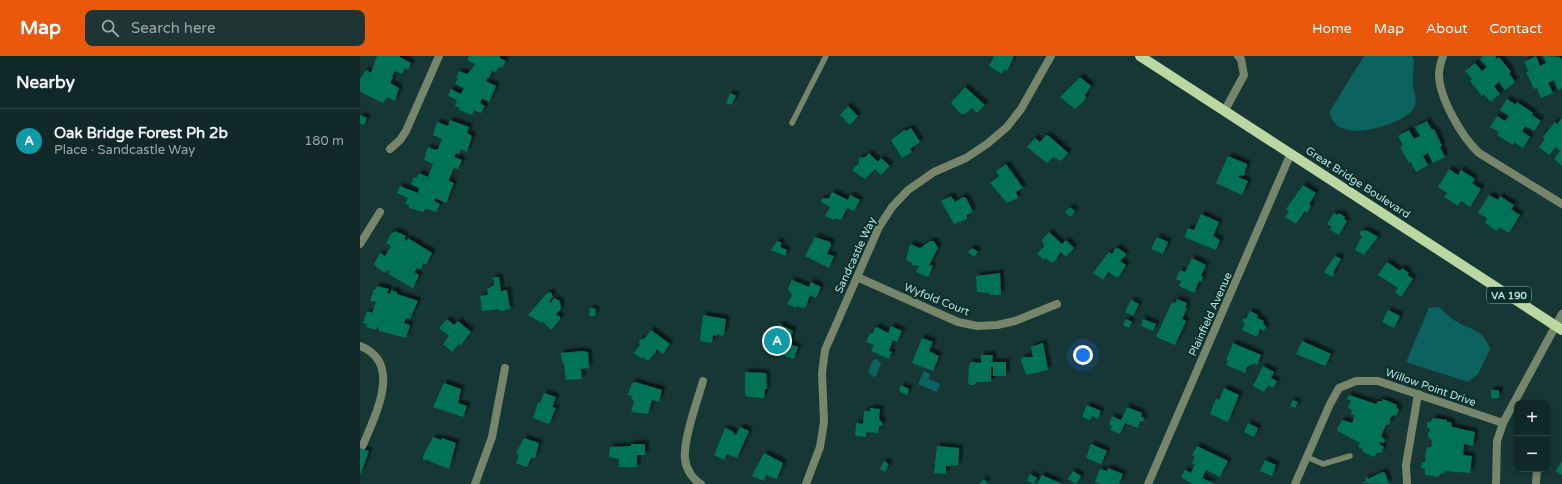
<!DOCTYPE html>
<html lang="en">
<head>
<meta charset="utf-8">
<style>
  body { margin:0; font-family:"Varela Round",sans-serif; background:#1e3534; color:#f1f3f6 }
  .controls { position:absolute; right:12px; bottom:12px; display:grid; overflow:hidden; border-radius:8px; box-shadow:0 2px 6px #0003 }
  .controls button { width:36px; height:36px; display:grid; place-items:center; padding:0; border:0; border-bottom:1px solid #304545; background:#102928; color:#f1f3f6; font:20px sans-serif }
  .you { position:absolute; left:723px; top:299px; width:14px; height:14px; margin:-10px; border:3px solid #fff; border-radius:50%; background:#1a73e8; box-shadow:0 0 0 6px #1a73e833 }
  .badge { display:grid; place-items:center; width:26px; height:26px; border-radius:50%; background:#ea580c; color:#fff; font-size:13px; font-weight:700 }
  .pin { position:absolute; translate:-50% -50%; border:2px solid #fff; box-shadow:0 1px 4px #0006 }
  .list { margin:0; padding:0; list-style:none }
  h2 { display:flex; justify-content:space-between; align-items:center; height:52px; margin:0; padding:0 16px; font-size:17px }
  h2 small { font-size:13px; font-weight:400; color:#9ca6a8 }
  .list li { display:grid; grid-template-columns:26px 1fr auto; gap:12px; align-items:center; box-sizing:border-box; height:64px; padding:0 16px; border-top:1px solid #304545 }
  .list b { display:block; font-size:15px; white-space:nowrap }
  .list p { margin:0; font-size:13px; white-space:nowrap; color:#9ca6a8 }
  .list em { font-size:13px; font-style:normal; color:#9ca6a8 }
  .icon { flex:none; width:22px; height:22px; fill:none; stroke:currentColor; stroke-width:2; stroke-linecap:round; stroke-linejoin:round }
  .map { position:relative; flex:none; width:1202px; height:428px; overflow:hidden }
  header { display:flex; align-items:center; gap:24px; box-sizing:border-box; height:56px; padding:0 20px; background:#ea580c; color:#fff }
  header strong { font-size:19px }
  nav { display:flex; gap:22px; margin-inline-start:auto; font-size:14px }
  .search { width:280px; height:36px; background:#1e3534; display:flex; align-items:center; gap:10px; box-sizing:border-box; padding:0 14px; border-radius:8px; color:#9ca6a8; font-size:15px }
  main { display:flex }
  aside { flex:1; background:#102928 }
  .map>svg:first-child { display:block }
  .water { fill:#0c625f }
  .building { fill:#007259; filter:url(#shadow) }
  .lines { fill:none; stroke-linecap:round; stroke-linejoin:round }
  .service { stroke:#77856b; stroke-width:5.5 }
  .minor { stroke:#77856b; stroke-width:8 }
  .primary { stroke:#bbd8a3; stroke-width:10 }
  .labels { text-anchor:middle; stroke-width:4; stroke-linejoin:round; paint-order:stroke }
  .shield { fill:#0b2d2c; stroke:#83aeab; stroke-width:1 }
  .shield-label { font-size:10px; font-weight:bold; fill:#b7e6e2 }
  .street-label { font-size:11px; fill:#b7e6e2; stroke:#0b2d2c }
</style>
</head>
<body>
<header>
<strong>Map</strong>
<div class="search"><svg class="icon" aria-label="search" viewBox="0 0 24 24"><circle cx="10" cy="10" r="6"/><path d="M15 15l6 6"/></svg>Search here</div>
<nav><a>Home</a><a>Map</a><a>About</a><a>Contact</a></nav>
</header>
<main>
<aside>
<h2>Nearby<small></small></h2>
<ul class="list">
<li><span class="badge" style="background:#0f9aa8">A</span><div><b>Oak Bridge Forest Ph 2b</b><p>Place · Sandcastle Way</p></div><em>180 m</em></li>
</ul>
</aside>
<div class="map">
<svg width="1202" height="428" viewBox="0 0 1202 428">
  <defs>
    <filter id="shadow"><feDropShadow dx="3.5" dy="-3.5" stdDeviation="1" flood-color="#0009"/></filter>
  </defs>
  <rect width="100%" height="100%" fill="#163736"/>
  <g class="water">
    <path d="M1004 0H1052L1054 3C1054 12 1052 21 1053 30 1054 37 1058 45 1054 52 1046 68 972 92 970 55Z"/>
    <path d="M1079 251C1084 255 1088 260 1094 264 1109 274 1124 273 1130 293L1118 318 1108 326 1046 306 1069 252Z"/>
    <path d="M517 303 521 308 516 320 513 321 508 316 513 304Z"/>
    <path d="M564 315 570 318 569 323 580 328 577 336 558 328Z"/>
  </g>
  <g class="building">
    <path d="M17 0H40V1L51 7 48 14 45 12 42 18 35 15 32 20 33 21 30 27 39 32 35 45 28 41 23 47 0 36V23L6 14 11 17Z"/>
    <path d="M109 0H140V2L146 5 142 12 139 11 136 16 132 15 129 22 128 21 126 25 136 30 129 46 122 42 120 47 125 50 121 57 114 54 112 59 99 54 100 52 95 50 97 44 88 40 91 33 101 38 104 32 95 28 98 22H96L99 15 107 18 112 13 115 8 107 4Z"/>
    <path d="M632 0H654L647 15 644 13 642 18 629 10 634 1Z"/>
    <path d="M1123 0H1135L1137 3 1139 1 1151 16 1149 17 1155 26 1145 34 1139 26 1134 30 1140 38 1130 46 1124 38 1122 40 1110 25 1112 23 1105 15 1115 7 1122 15 1127 11 1120 3Z"/>
    <path d="M1176 0 1180 10 1186 7 1183 0 1200 1 1202 4V32L1198 34 1194 24 1188 27 1193 37 1181 42 1177 32 1174 33 1166 16H1169L1164 6Z"/>
    <path d="M720 21 731 30 725 39 726 43 715 53 700 41Z"/>
    <path d="M605 31 625 49 617 57 612 52 605 58H601L591 47Z"/>
    <path d="M370 37 376 40 371 49 366 47Z"/>
    <path d="M1147 43 1156 49 1157 46 1173 57 1172 59 1181 65 1174 75 1165 70 1162 75 1170 81 1163 92 1154 86 1153 89 1137 79 1139 76 1130 71 1137 60 1145 65 1149 60 1140 54Z"/>
    <path d="M488 50 498 60 490 69 480 59Z"/>
    <path d="M0 59 7 62 4 69 0 68Z"/>
    <path d="M1202 62V110L1194 103 1200 95 1196 91 1189 99 1179 91 1185 83 1183 81 1195 66 1197 68Z"/>
    <path d="M90 64 109 71 107 77 112 80 107 96 101 93 99 98 96 97 94 101 102 104 98 113 94 112 89 123V125L94 127 86 147 75 142 74 145 80 148 76 156 68 153H65L63 156 49 152V149L45 148 48 142 37 137 40 130 58 137 59 132 51 128 54 121 56 122 59 117 68 121 73 108 64 104 66 99 65 98 68 91 75 94 78 93 82 83 73 79 76 69 77 66 88 70Z"/>
    <path d="M1067 65 1072 74 1074 73 1082 90 1080 91 1085 101 1073 107 1068 97 1063 100 1068 109 1056 116 1051 106 1049 107 1040 91 1043 89 1038 80 1049 74 1054 83 1060 80 1055 71Z"/>
    <path d="M551 72 560 86 550 93 552 96 542 102 531 84 544 74 546 75Z"/>
    <path d="M686 79 689 80 708 97 701 105 693 101 687 107 667 91 675 82 680 86Z"/>
    <path d="M509 97 518 106 521 102 530 110 521 119 515 113 505 123 492 114 499 107V102L505 101Z"/>
    <path d="M868 100 887 108 884 120 880 119 878 121 888 125 882 139 856 127Z"/>
    <path d="M646 108 663 132 656 136 658 142 647 147 630 127 639 120 636 115Z"/>
    <path d="M1089 113 1098 119 1101 114 1115 123 1112 127 1121 133 1110 151 1101 145 1098 150 1084 141 1087 137 1078 131Z"/>
    <path d="M943 129 956 137 949 148 951 150 947 157 945 155 936 168 925 161 929 155 926 153Z"/>
    <path d="M472 136 488 144 490 139 500 144 494 155 487 152 481 164 475 162 474 164 465 160 470 151 461 146 462 143 469 142Z"/>
    <path d="M1129 139 1138 144 1140 140 1154 149 1151 153 1160 159 1149 177 1139 171 1137 175 1125 167 1127 162 1118 157Z"/>
    <path d="M591 140 595 146 603 141 606 142 613 156 607 159V163L594 168 581 145Z"/>
    <path d="M710 151 715 155 710 161 705 156Z"/>
    <path d="M974 157 978 159 979 157 985 161 984 163 987 165 979 179 970 174 972 171 967 168Z"/>
    <path d="M841 158 859 166 853 180 860 184 856 194 824 181 828 172 834 174Z"/>
    <path d="M1002 174 1005 175 1006 174 1018 181 1004 199 995 194 1002 180 999 178Z"/>
    <path d="M35 175 46 180 44 183 47 185 48 182 72 197 66 209 63 207 61 214 57 212 54 216 59 219 53 232 28 218 30 215 28 214 25 217 17 212 14 208 20 197 25 200 31 190 26 187 32 176 34 177Z"/>
    <path d="M689 176 702 188 706 184 714 192 706 201 701 196 694 206H690L686 202 684 204 677 198 684 190 682 184Z"/>
    <path d="M455 181 470 186 471 189 467 198 474 200 469 212 445 200Z"/>
    <path d="M797 181 808 186 803 198 791 193Z"/>
    <path d="M417 185 422 187 420 191 427 194 425 200 411 194Z"/>
    <path d="M570 185H574L578 192 569 209 573 210 568 221 556 216 559 210 551 209 552 207 546 204 550 188 560 192Z"/>
    <path d="M612 192 618 196 614 201 608 196Z"/>
    <path d="M758 192 765 197 766 199 760 205 766 209 758 222 748 216 743 224 733 217 749 196 752 198 755 193Z"/>
    <path d="M975 200 981 203 973 216 974 218 972 221 964 216Z"/>
    <path d="M832 202 846 209 841 220 843 221 841 226 839 225 834 237 819 230 821 225 816 223 820 214 825 216Z"/>
    <path d="M1027 206 1040 215 1042 212 1049 217 1047 219 1053 223 1041 241 1035 236 1038 232 1018 219Z"/>
    <path d="M640 217 641 239H630V237L617 236 616 220Z"/>
    <path d="M139 221 141 235 147 234 150 253 140 255 139 253 122 255 120 240 128 239 127 233 134 229V224L131 222Z"/>
    <path d="M432 224 449 231 451 226 461 231 456 242 450 239 446 251 443 252 437 250 436 252 427 248 432 239 428 233Z"/>
    <path d="M17 230 29 233 27 237 30 238 31 234 37 236V238L58 245 50 263 46 262 44 267 50 269 46 282 19 275V272L17 271 16 274 6 271 7 268 3 267 7 255 12 257 16 246 10 245 14 233H16Z"/>
    <path d="M191 236 193 241 189 245 191 247 194 242 200 245 201 253 196 258 201 262 191 274 183 266 182 267 168 259 187 237Z"/>
    <path d="M817 243 827 247 825 252H827L822 263 826 265 815 289 796 281 812 246 815 247Z"/>
    <path d="M771 244 779 248 773 260 765 256Z"/>
    <path d="M230 252 236 253 235 260H229Z"/>
    <path d="M1028 254 1040 260 1034 272 1022 266Z"/>
    <path d="M890 255 898 259 897 262 904 265 903 268 906 270 904 275 900 273 897 281 882 274 885 267 882 266 884 262 886 263Z"/>
    <path d="M343 259 366 263 364 278 362 280 357 278V280L353 279 352 287 340 285Z"/>
    <path d="M87 263 94 269 98 265 111 276 100 290 99 288 92 296 83 288 89 280 79 272Z"/>
    <path d="M766 263 772 266 769 272 763 269Z"/>
    <path d="M783 263 796 268 793 275 781 270Z"/>
    <path d="M419 268 433 275 429 288 438 291 434 303 423 299 425 296 413 292 405 293 403 283 416 279Z"/>
    <path d="M531 270 542 275 537 286 533 284 529 295 532 296 529 303 511 295 514 289 506 286 510 277 512 278 515 272 517 271 528 277Z"/>
    <path d="M291 274 310 288 303 298 296 293V296L288 305 283 301 282 303 274 297 280 289 279 284 285 282Z"/>
    <path d="M562 282 573 286 569 295 579 300 573 315 552 307Z"/>
    <path d="M942 285 971 298 965 310 936 298Z"/>
    <path d="M683 287 688 314 666 319 661 304 663 301H673L671 291Z"/>
    <path d="M873 287 901 299 897 309 894 307 887 311 885 317 866 309 868 305 866 304Z"/>
    <path d="M222 295 228 296 229 312 221 313 222 323 206 324 204 308 202 305 201 297Z"/>
    <path d="M621 299H633L632 306H646V320H633V311H631V326H617L614 329H610L608 327 609 309 611 306 621 307Z"/>
    <path d="M903 310 914 316 911 322 917 325 913 332 908 329 904 336 893 330Z"/>
    <path d="M385 316 406 317 407 333H405L404 342 387 341 385 338Z"/>
    <path d="M275 326 302 334 299 346 292 344 288 358 271 356 274 346 271 341 273 340 268 339 272 327Z"/>
    <path d="M84 327 101 333 98 347 107 350 103 361 73 351Z"/>
    <path d="M541 329 549 333 547 339 539 335Z"/>
    <path d="M864 332 879 339 868 366 850 358 856 342 859 344Z"/>
    <rect x="1131" y="334" width="8" height="8"/>
    <path d="M184 337 196 341 192 351 196 352 189 368 173 362 178 346 180 347Z"/>
    <path d="M989 339 1016 348 1018 345H1022L1023 343 1037 349 1036 351 1039 354 1036 360 1034 359 1030 362V368L1026 369 1021 380 1025 384 1024 387 1020 386 1019 388 1024 391 1021 397 1018 396 1014 401 1003 396 1002 392 998 391 1000 387 978 375 977 373 982 364 992 367 994 362V359L991 358 992 354 988 352 991 345 987 343Z"/>
    <path d="M933 344 938 346 935 352 930 350Z"/>
    <path d="M727 349 741 355 738 363 732 360 730 364 722 361Z"/>
    <path d="M767 351 782 357 781 361 784 362 783 366 780 365 778 372 765 367 760 378 750 374 752 370 749 369 752 360 761 364Z"/>
    <path d="M510 352 520 353 519 363 523 368 519 371 518 377 506 376V381L495 380 496 367 503 368 504 355H510Z"/>
    <path d="M1073 362 1087 364V366H1091L1092 371 1115 376 1113 390 1104 388 1103 399 1112 400 1110 417 1085 415 1084 418 1081 417 1078 421 1065 419V413L1061 412 1062 406H1065L1066 394 1068 391H1071L1072 384 1069 383 1068 380V376L1070 375V372H1067V366H1070Z"/>
    <path d="M888 367 898 372 894 381 884 376Z"/>
    <path d="M380 371 389 375 377 402 367 398 364 404 354 399 365 372 374 376 373 378 376 379Z"/>
    <path d="M73 381 81 384 82 382 96 387 89 413 67 404H63V400Z"/>
    <path d="M164 382 179 387 175 402H171L167 411 156 407 159 398 156 397Z"/>
    <path d="M271 388H285V399H277V411H259V403L249 401 250 391 271 390Z"/>
    <path d="M731 388 747 395 741 408 726 402Z"/>
    <path d="M577 390 599 392 598 409 594 410 591 408V410H586V418L574 417Z"/>
    <path d="M837 390 868 405 860 421 846 414 842 422 855 428H832L821 421 825 414 831 417 835 408 832 407 835 400 832 399Z"/>
    <path d="M0 392 9 395 0 419Z"/>
    <path d="M404 397 423 407 417 423 406 419 404 425 392 420Z"/>
    <path d="M905 404 916 409 912 420 900 415Z"/>
    <path d="M524 405 529 408 525 416 520 413Z"/>
    <path d="M1202 405V419L1196 415Z"/>
    <path d="M748 412 763 418 759 428H741L735 426 740 413 747 415Z"/>
    <path d="M713 415 721 420 716 428 708 423Z"/>
    <path d="M1022 416 1025 417 1029 428 1001 427 1006 425 1005 422 1007 421 1008 423Z"/>
    <path d="M670 418 677 422 674 428 667 425Z"/>
    <path d="M682 419 702 428H677Z"/>
    <path d="M624 423 628 428H619Z"/>
  </g>
  <g class="lines">
    <g class="service">
      <path d="M432 67 466 0"/>
      <path d="M947 401 963 408 990 400"/>
    </g>
    <g class="minor">
      <path d="M1083 0C1081 6 1079 12 1079 18 1079 42 1102 81 1119 97L1202 148"/>
      <path d="M865 54 884 19 881 3 878 0"/>
      <path d="M30 93 40 84 46 75 79 0"/>
      <path d="M0 188 20 156"/>
      <path d="M497 221 598 266 617 270 637 269 655 265 697 248"/>
      <path d="M0 290C44 307 14 361 3 389"/>
      <path d="M115 428 132 381 145 312"/>
      <path d="M341 428C333 424 326 413 325 403 323 384 337 346 343 325"/>
      <path d="M446 428 460 391 464 366 462 317 465 294 519 171 532 151 548 134 574 116 606 102 627 88 647 71 661 53 691 0"/>
      <path d="M788 428 931 97"/>
      <path d="M935 428 970 348 979 332 996 325H1018L1143 367"/>
      <path d="M1047 428 1046 409 1058 338"/>
      <path d="M1136 428 1137 385 1143 367 1202 258"/>
      <path d="M1176 428 1177 413"/>
    </g>
    <path class="primary" d="M780 0 1202 274"/>
  </g>
  <g class="labels">
    <rect class="shield" x="1127" y="231" width="44" height="16" rx="3"/>
    <g class="shield-label">
      <text x="1149" y="243">VA 190</text>
    </g>
    <g class="street-label">
      <text transform="translate(998 126) rotate(33)" y="4">Great Bridge Boulevard</text>
      <text transform="translate(495 199) rotate(-65)" y="4">Sandcastle Way</text>
      <text transform="translate(577 243) rotate(22)" y="4">Wyfold Court</text>
      <text transform="translate(850 258) rotate(-66)" y="4">Plainfield Avenue</text>
      <text transform="translate(1071 331) rotate(19)" y="4">Willow Point Drive</text>
    </g>
  </g>
</svg>
<div class="controls">
<button>+</button>
<button>−</button>
</div>
<div class="you"></div>
<div class="pin badge" style="left:417px;top:285px;background:#0f9aa8">A</div>
</div>
</main>
</body>
</html>
